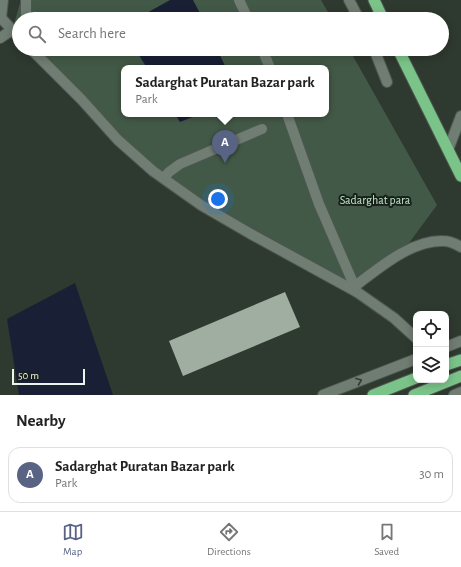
<!DOCTYPE html>
<html lang="en">
<head>
<meta charset="utf-8">
<style>
  body { margin:0; font-family:"Alegreya Sans",sans-serif; background:#f2f2f2; color:#222 }
  .controls { position:absolute; right:12px; bottom:12px; display:grid; overflow:hidden; border-radius:8px; box-shadow:0 2px 10px #0003 }
  .controls button { width:36px; height:36px; display:grid; place-items:center; padding:0; border:0; border-bottom:1px solid #e0e0e0; background:#fff; color:#222; font:20px sans-serif }
  .scale { position:absolute; left:12px; bottom:10px; width:73px; box-sizing:border-box; padding-left:4px; border:2px solid #edf4ee; border-top:0; font-size:11px; line-height:14px; white-space:nowrap; color:#edf4ee; -webkit-text-stroke:3px #191f1a; paint-order:stroke }
  .you { position:absolute; left:218px; top:199px; width:14px; height:14px; margin:-10px; border:3px solid #fff; border-radius:50%; background:#1a73e8; box-shadow:0 0 0 6px #1a73e833 }
  .badge { display:grid; place-items:center; width:26px; height:26px; border-radius:50%; background:#596485; color:#fff; font-size:13px; font-weight:700 }
  .pin { position:absolute; translate:-50% -33px; filter:drop-shadow(0 1px 2px #0008) }
  .pin::after { content:''; position:absolute; top:21px; width:14px; height:12px; background:inherit; clip-path:polygon(0 0,100% 0,50% 100%) }
  .popup { position:absolute; left:121px; top:65px; width:208px; height:52px; box-sizing:border-box; display:grid; place-content:center; border-radius:8px; background:#fff; filter:drop-shadow(0 1px 3px #0005); font-size:13px; white-space:nowrap; color:#767676 }
  .popup b { font-size:15px; color:#222 }
  .popup::after { content:''; position:absolute; left:50%; top:100%; margin-left:-8px; border:8px solid transparent; border-top-color:#fff }
  .list { margin:0; padding:0; list-style:none }
  h2 { display:flex; justify-content:space-between; align-items:center; height:52px; margin:0; padding:0 16px; font-size:17px }
  h2 small { font-size:13px; font-weight:400; color:#767676 }
  .list li { display:grid; grid-template-columns:26px 1fr auto; gap:12px; align-items:center; box-sizing:border-box; height:56px; margin:0 8px 8px; padding:0 8px; border:1px solid #e0e0e0; border-radius:12px }
  .list b { display:block; font-size:15px; white-space:nowrap }
  .list p { margin:0; font-size:13px; white-space:nowrap; color:#767676 }
  .list em { font-size:13px; font-style:normal; color:#767676 }
  .icon { flex:none; width:22px; height:22px; fill:none; stroke:currentColor; stroke-width:2; stroke-linecap:round; stroke-linejoin:round }
  .map { position:relative; flex:none; width:461px; height:395px; overflow:hidden }
  .search { position:absolute; background:#fff; box-shadow:0 2px 10px #0003; left:12px; right:12px; top:12px; height:44px; display:flex; align-items:center; gap:10px; box-sizing:border-box; padding:0 14px; border-radius:22px; color:#767676; font-size:15px }
  .sheet { height:116px; background:#fff }
  nav { display:flex; justify-content:space-around; align-items:center; box-sizing:border-box; height:56px; border-top:1px solid #e0e0e0; background:#fff; font-size:11px; color:#767676 }
  nav a { display:grid; justify-items:center; gap:2px }
  nav .on { color:#596485 }
  .map>svg:first-child { display:block }
  .green { fill:#435947; fill-rule:evenodd }
  .water { fill:#192035 }
  .building { fill:#a0ada1 }
  .lines { fill:none; stroke-linecap:round; stroke-linejoin:round }
  .minor-casing { stroke:#4e574f; stroke-width:12 }
  .secondary-casing { stroke:#4e574f; stroke-width:12 }
  .trunk-casing { stroke:#4e574f; stroke-width:13 }
  .minor { stroke:#707d72; stroke-width:10 }
  .secondary { stroke:#707d72; stroke-width:10 }
  .trunk { stroke:#7bc489; stroke-width:11 }
  .oneway { stroke:#333b34 }
  .labels { text-anchor:middle; stroke-width:4; stroke-linejoin:round; paint-order:stroke }
  .park-label { font-size:12px; fill:#bdecc5; stroke:#191f1a }
</style>
</head>
<body>
<div class="map">
<svg width="461" height="395" viewBox="0 0 461 395">
  <rect width="100%" height="100%" fill="#2e392f"/>
  <g class="green">
    <path d="M21 0H321L332 19H19V36L12 30Z"/>
    <path d="M32 49H349L437 205 401 254 355 286 164 178ZM124 68H326V114H124Z"/>
  </g>
  <g class="water">
    <path d="M170 0H193L203 19H136Z"/>
    <path d="M135 49H217L226 68H147Z"/>
    <path d="M175 114H200L180 122Z"/>
    <path d="M75 283 113 395H19L7 319Z"/>
  </g>
  <path class="building" d="M285 292 300 327 183 376 169 341Z"/>
  <g class="lines">
    <g class="minor-casing">
      <g id="minor">
        <path d="M239 0 248 19"/>
        <path d="M349 0 359 19"/>
        <path d="M0 17 19 37"/>
        <path d="M1 18 3 0"/>
        <path d="M26 19V0"/>
        <path d="M0 38 12 30"/>
        <path d="M31 49 82 100 118 140 153 171 201 205 251 234 357 292 394 318 416 338"/>
        <path d="M262 49 270 68"/>
        <path d="M374 49 387 82"/>
        <path d="M287 114 319 204 357 292"/>
        <path d="M448 150 461 116"/>
        <path d="M164 178 169 172 180 164 262 129"/>
        <path d="M355 286C379 268 411 240 443 241 449 241 456 244 461 247"/>
      </g>
    </g>
    <g class="secondary-casing">
      <g id="secondary">
        <path d="M446 347 461 341"/>
        <path d="M323 395 416 359"/>
        <path d="M454 395 461 392"/>
      </g>
    </g>
    <g class="trunk-casing">
      <g id="trunk">
        <path d="M374 0 383 19"/>
        <path d="M398 49 461 176"/>
        <path d="M446 365 461 360"/>
        <path d="M373 395 416 378"/>
        <path d="M414 395 461 376"/>
      </g>
    </g>
    <use href="#minor" class="minor"/>
    <use href="#secondary" class="secondary"/>
    <use href="#trunk" class="trunk"/>
  </g>
  <defs><path id="oneway-chevron" d="M-2-3.5L2.5 0L-2 3.5" fill="none" stroke-width="1.6" stroke-linecap="round" stroke-linejoin="round"/></defs>
  <use class="oneway" href="#oneway-chevron" transform="translate(359 381) rotate(-21)"/>
  <g class="labels">
    <g class="park-label">
      <text x="375" y="204">Sadarghat para</text>
    </g>
  </g>
</svg>
<div class="controls">
<button><svg class="icon" aria-label="locate" viewBox="0 0 24 24"><circle cx="12" cy="12" r="6"/><path d="M12 2v4M12 18v4M2 12h4M18 12h4"/></svg></button>
<button><svg class="icon" aria-label="layers" viewBox="0 0 24 24"><path d="M12 4l9 5-9 5-9-5zM3 14l9 5 9-5"/></svg></button>
</div>
<div class="scale">50 m</div>
<div class="you"></div>
<div class="pin badge" style="left:225px;top:163px">A</div>
<div class="popup"><b>Sadarghat Puratan Bazar park</b>Park</div>
<div class="search"><svg class="icon" aria-label="search" viewBox="0 0 24 24"><circle cx="10" cy="10" r="6"/><path d="M15 15l6 6"/></svg>Search here</div>
</div>
<section class="sheet">
<h2>Nearby<small></small></h2>
<ul class="list">
<li><span class="badge">A</span><div><b>Sadarghat Puratan Bazar park</b><p>Park</p></div><em>30 m</em></li>
</ul>
</section>
<nav>
<a class="on"><svg class="icon" aria-label="map" viewBox="0 0 24 24"><path d="M3 6l6-2 6 2 6-2v14l-6 2-6-2-6 2zM9 4v14M15 6v14"/></svg>Map</a>
<a><svg class="icon" aria-label="directions" viewBox="0 0 24 24"><path d="M12 3l9 9-9 9-9-9zM9 14v-3h6M13 9l2 2-2 2"/></svg>Directions</a>
<a><svg class="icon" aria-label="saved" viewBox="0 0 24 24"><path d="M7 4h10v16l-5-4-5 4z"/></svg>Saved</a>
</nav>
</body>
</html>
